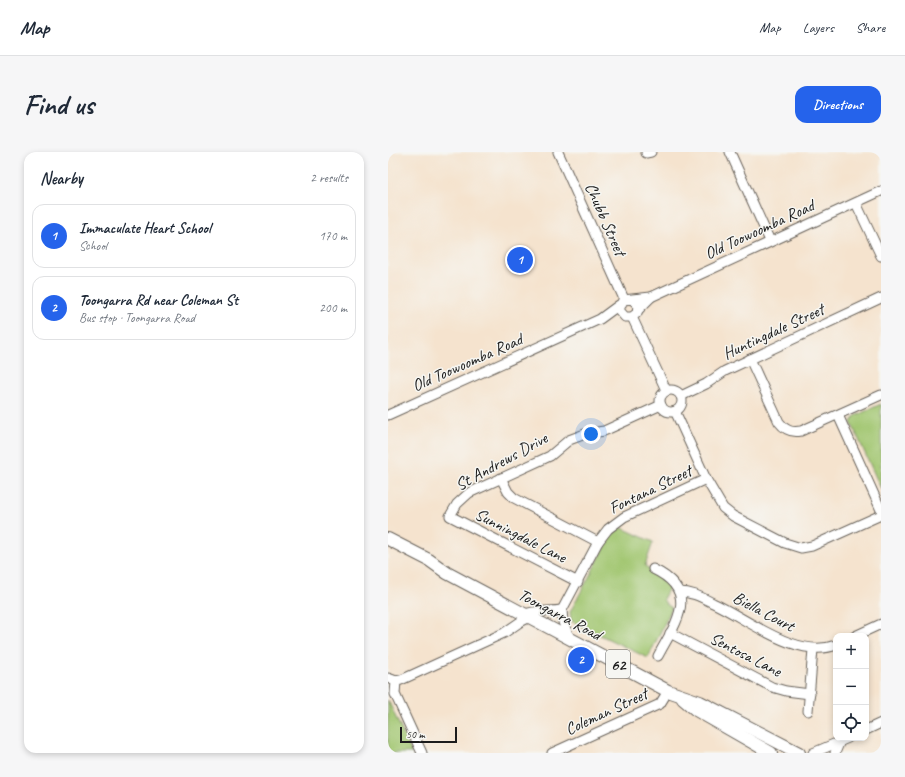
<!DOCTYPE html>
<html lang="en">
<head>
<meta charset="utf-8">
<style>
  body { margin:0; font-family:Caveat,sans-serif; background:#f6f6f7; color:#1f2937 }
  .controls { position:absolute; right:12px; bottom:12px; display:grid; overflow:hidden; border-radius:8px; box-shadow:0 2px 6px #0003 }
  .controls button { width:36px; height:36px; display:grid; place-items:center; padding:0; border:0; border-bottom:1px solid #e0e1e3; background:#fff; color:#1f2937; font:20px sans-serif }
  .scale { position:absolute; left:12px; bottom:10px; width:57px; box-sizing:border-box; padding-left:4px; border:2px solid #1c1c1c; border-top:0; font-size:11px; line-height:14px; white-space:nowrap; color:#1c1c1c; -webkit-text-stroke:3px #f6f6f2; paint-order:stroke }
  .you { position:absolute; left:203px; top:282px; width:14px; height:14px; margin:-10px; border:3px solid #fff; border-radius:50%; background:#1a73e8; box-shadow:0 0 0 6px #1a73e833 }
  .badge { display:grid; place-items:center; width:26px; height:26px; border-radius:50%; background:#2563eb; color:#fff; font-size:13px; font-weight:700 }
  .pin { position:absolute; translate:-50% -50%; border:2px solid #fff; box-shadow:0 1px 4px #0006 }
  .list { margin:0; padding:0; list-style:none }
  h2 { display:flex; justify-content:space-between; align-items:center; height:52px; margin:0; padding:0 16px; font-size:17px }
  h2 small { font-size:13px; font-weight:400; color:#747a83 }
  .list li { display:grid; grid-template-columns:26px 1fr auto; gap:12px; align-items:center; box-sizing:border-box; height:64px; margin:0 8px 8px; padding:0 8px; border:1px solid #e0e1e3; border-radius:12px }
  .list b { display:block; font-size:15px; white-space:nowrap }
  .list p { margin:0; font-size:13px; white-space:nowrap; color:#747a83 }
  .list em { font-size:13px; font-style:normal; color:#747a83 }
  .icon { flex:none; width:22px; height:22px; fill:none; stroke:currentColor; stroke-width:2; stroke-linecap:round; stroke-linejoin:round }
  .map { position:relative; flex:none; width:493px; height:601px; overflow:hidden; border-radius:12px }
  header { display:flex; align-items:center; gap:24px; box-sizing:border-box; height:56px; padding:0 20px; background:#fff; border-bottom:1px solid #e0e1e3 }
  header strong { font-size:19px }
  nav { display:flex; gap:22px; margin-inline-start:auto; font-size:14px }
  .intro { display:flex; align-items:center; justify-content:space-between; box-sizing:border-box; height:96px; padding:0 24px }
  h1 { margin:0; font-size:28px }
  .button { padding:10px 18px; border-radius:12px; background:#2563eb; color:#fff; font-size:14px; font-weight:700 }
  main { display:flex; gap:24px; padding:0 24px }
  aside { flex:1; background:#fff; border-radius:12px; box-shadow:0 2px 6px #0003 }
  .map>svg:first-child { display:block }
  .park { fill:#a1c670; stroke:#5e7146 }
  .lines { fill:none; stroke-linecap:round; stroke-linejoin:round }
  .minor-casing { stroke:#68625a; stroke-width:11 }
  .major-casing { stroke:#68625a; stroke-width:14 }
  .minor { stroke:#fff; stroke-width:9 }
  .major { stroke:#fff; stroke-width:12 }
  .labels { text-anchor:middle; stroke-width:3; stroke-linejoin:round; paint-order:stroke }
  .shield { fill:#f6f6f2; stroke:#5d5d5c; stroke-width:1 }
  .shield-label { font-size:16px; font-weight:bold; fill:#1c1c1c }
  .street-label { font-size:17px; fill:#1c1c1c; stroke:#f6f6f2 }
</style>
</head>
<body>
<header>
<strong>Map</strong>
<nav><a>Map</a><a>Layers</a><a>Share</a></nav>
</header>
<div class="intro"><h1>Find us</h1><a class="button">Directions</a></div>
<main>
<aside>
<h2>Nearby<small>2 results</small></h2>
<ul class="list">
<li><span class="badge">1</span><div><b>Immaculate Heart School</b><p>School</p></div><em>170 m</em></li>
<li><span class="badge">2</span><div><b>Toongarra Rd near Coleman St</b><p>Bus stop · Toongarra Road</p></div><em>200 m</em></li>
</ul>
</aside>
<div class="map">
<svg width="493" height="601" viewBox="0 0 493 601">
  <rect width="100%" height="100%" fill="#f6f6f2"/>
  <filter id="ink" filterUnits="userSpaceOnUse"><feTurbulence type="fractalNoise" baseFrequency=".025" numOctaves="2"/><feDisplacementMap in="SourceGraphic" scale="8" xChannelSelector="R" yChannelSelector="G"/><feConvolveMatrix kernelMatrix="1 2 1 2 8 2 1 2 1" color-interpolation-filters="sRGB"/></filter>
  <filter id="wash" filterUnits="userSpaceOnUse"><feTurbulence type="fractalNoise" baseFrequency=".012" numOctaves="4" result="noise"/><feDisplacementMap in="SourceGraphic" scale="16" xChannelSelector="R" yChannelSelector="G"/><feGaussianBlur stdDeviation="0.9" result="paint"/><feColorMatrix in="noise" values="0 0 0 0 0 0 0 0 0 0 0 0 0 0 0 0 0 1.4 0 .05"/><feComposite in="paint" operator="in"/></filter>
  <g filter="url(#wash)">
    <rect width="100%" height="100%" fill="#f5e3ce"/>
    <g class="park">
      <path d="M493 252V337L463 270 467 264Z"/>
      <path d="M232 375 265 390 257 414 275 426 282 434 275 447 278 452 284 456 260 506 183 469 182 460 223 384Z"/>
      <path d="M0 548 24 601H0Z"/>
    </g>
  </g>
  <g filter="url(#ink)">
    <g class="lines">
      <g class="minor-casing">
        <g id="minor">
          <path d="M170 0 236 147"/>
          <path d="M342 0 382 89"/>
          <path d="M258 1 263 0"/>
          <path d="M468 51 493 104"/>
          <path d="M244 147 250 153 249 161 244 165H237L231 158 235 148 263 145"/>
          <path d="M250 158 263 145 493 39"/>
          <path d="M244 165 278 238"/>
          <path d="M362 207 391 270C397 278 403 281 413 279L493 243"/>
          <circle cx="283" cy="249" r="11"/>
          <path d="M293 244 318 232 337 219 493 146"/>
          <path d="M287 259 318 327 335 356 345 364 397 391 413 396 424 394 493 363"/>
          <path d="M0 263 212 167 231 153"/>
          <path d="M450 263 493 358"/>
          <path d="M113 326 120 340 126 346 210 390"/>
          <path d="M265 417C313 440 288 470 270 504"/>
          <path d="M190 430 62 364 69 352 81 341 162 304 181 288 197 282 216 279 273 253"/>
          <path d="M291 440C304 440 313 445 325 451 360 467 409 508 448 493"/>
          <path d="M138 462C145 458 163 460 174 458"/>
          <path d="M282 481 384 535 398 539 422 542"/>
          <path d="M467 484 493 472"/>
          <path d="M181 485 175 470 174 458 210 390 220 377 236 365 318 327"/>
          <path d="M0 526 8 529 13 528 116 481 132 470 142 465"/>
          <path d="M8 529 7 542 34 601"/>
          <path d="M420 559 425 497"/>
          <path d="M478 578 493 571"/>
          <path d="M164 601 272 552 280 539"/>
          <path d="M425 601 460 586"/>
          <path d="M447 601 452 589"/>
        </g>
      </g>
      <g class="major-casing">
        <g id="major">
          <path d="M0 387 41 408 59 421 280 539 312 550 411 601"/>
          <path d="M295 547 308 558 383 601"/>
        </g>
      </g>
      <use href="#minor" class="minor"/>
      <use href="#major" class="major"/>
    </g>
  </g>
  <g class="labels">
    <rect class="shield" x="218" y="498" width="24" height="28" rx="3"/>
    <g class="shield-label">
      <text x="230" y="518">62</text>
    </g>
    <g class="street-label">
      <text transform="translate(218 67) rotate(66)" y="6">Chubb Street</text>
      <text transform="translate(371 77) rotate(-25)" y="6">Old Toowoomba Road</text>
      <text transform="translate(385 179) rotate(-25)" y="6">Huntingdale Street</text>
      <text transform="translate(79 210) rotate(-24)" y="6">Old Toowoomba Road</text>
      <text transform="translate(113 309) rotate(-29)" y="6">St Andrews Drive</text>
      <text transform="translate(262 337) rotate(-26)" y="6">Fontana Street</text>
      <text transform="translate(133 383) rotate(27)" y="6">Sunningdale Lane</text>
      <text transform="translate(376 459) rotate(28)" y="6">Biella Court</text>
      <text transform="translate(172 462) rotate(28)" y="6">Toongarra Road</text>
      <text transform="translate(358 502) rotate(27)" y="6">Sentosa Lane</text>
      <text transform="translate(218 559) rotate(-25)" y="6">Coleman Street</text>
    </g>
  </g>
</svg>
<div class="controls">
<button>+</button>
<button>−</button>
<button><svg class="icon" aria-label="locate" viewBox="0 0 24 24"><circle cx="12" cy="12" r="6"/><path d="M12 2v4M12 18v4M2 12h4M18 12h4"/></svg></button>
</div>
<div class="scale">50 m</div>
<div class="you"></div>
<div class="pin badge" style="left:132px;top:108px">1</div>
<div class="pin badge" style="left:193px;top:508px">2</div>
</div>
</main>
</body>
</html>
